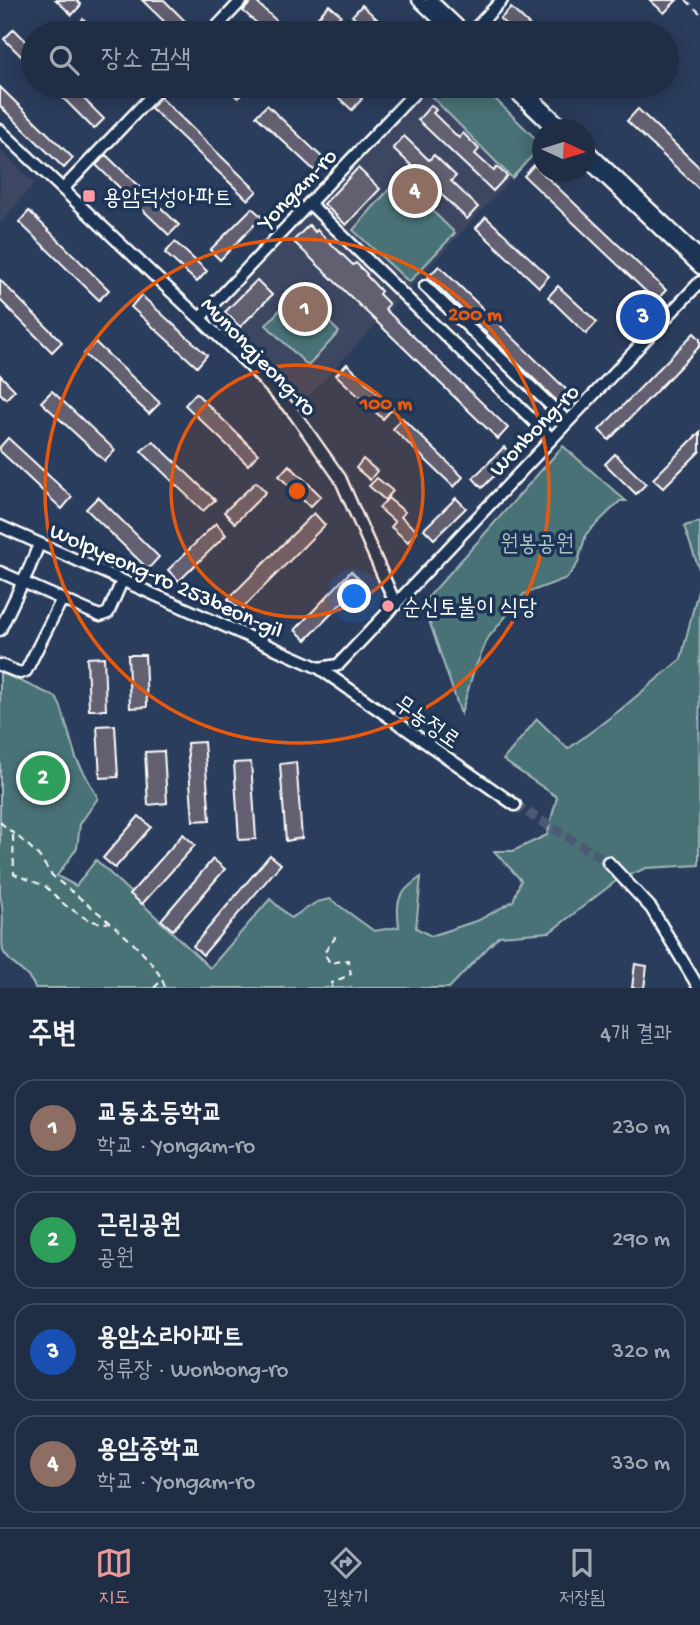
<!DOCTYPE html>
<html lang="ko">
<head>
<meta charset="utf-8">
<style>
  body { margin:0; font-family:"Gochi Hand","Poor Story",sans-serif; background:#28364c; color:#f1f3f6 }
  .compass { position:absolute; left:532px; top:119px; width:63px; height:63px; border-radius:50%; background:#202e45; box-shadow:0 4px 18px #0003; rotate:94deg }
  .you { position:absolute; left:355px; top:597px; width:24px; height:24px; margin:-18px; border:5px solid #fff; border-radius:50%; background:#1a73e8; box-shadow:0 0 0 10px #1a73e833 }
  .badge { display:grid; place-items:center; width:46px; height:46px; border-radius:50%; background:#e69b98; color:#fff; font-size:23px; font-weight:700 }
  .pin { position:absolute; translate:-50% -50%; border:4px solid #fff; box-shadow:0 2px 7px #0006 }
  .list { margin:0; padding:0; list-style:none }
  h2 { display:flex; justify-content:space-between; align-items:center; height:91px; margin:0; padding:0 28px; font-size:30px }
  h2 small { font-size:23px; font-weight:400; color:#a2a8b3 }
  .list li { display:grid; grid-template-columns:46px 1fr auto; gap:21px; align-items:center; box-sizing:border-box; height:98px; margin:0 14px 14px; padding:0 14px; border:2px solid #3d4a5e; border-radius:21px }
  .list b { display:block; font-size:26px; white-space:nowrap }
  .list p { margin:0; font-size:23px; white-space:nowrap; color:#a2a8b3 }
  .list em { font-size:23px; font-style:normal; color:#a2a8b3 }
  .icon { flex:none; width:38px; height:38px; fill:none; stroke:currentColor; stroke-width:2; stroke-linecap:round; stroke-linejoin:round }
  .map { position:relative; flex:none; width:700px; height:988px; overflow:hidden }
  .search { position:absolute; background:#202e45; box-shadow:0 4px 18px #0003; left:21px; right:21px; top:21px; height:77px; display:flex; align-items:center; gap:18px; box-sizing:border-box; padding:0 24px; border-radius:38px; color:#a2a8b3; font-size:26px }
  .sheet { height:539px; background:#202e45 }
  nav { display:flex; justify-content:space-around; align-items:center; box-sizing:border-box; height:98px; border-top:2px solid #3d4a5e; background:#202e45; font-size:19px; color:#a2a8b3 }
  nav a { display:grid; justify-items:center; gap:4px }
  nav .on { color:#e69b98 }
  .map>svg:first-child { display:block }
  .built { fill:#3c4762 }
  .green { fill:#4a7276; stroke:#a4b8ba; stroke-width:2 }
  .building { fill:#625e6f; stroke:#fff; stroke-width:2 }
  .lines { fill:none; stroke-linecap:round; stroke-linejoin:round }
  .minor-tunnel { stroke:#4b5a74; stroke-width:10; stroke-dasharray:10 5; stroke-linecap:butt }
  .minor-casing { stroke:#fff; stroke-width:15 }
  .path { stroke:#fff; stroke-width:2; stroke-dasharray:7 5; stroke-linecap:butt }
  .minor { stroke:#1d3557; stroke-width:10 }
  .ring { fill:none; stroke:#e8590c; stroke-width:3.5 }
  .poi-dot { fill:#ff9aa2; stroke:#1d3557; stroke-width:2.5 }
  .labels { text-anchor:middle; stroke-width:7; stroke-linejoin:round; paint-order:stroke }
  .street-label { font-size:23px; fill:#fff; stroke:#1d3557 }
  .poi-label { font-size:23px; fill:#fff; stroke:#1d3557; text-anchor:start }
  .park-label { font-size:23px; fill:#aec0c1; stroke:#1d3557 }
  .centre { fill:#e8590c; stroke:#1d3557; stroke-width:3.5 }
  .ring-label { font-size:21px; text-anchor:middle; font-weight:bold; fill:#e8590c; stroke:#1d3557; stroke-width:7; stroke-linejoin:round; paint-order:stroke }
</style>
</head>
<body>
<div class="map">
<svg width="700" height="988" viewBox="0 0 700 988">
  <rect width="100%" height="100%" fill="#2b3d5c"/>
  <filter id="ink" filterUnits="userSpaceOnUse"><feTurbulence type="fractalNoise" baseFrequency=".0143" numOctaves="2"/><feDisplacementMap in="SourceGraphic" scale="14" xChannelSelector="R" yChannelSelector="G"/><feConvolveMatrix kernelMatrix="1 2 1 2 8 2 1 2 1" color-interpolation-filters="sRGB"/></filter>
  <g filter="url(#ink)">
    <g class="built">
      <path d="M426 91 512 178 407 291 317 205Z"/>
      <path d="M0 150 34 183 0 224Z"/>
      <path d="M309 212 398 301 303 402 212 318Z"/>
    </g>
    <g class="green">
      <path d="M431 86H482L542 145 512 178 426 91Z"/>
      <path d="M399 178 455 233 409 282 353 230Z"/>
      <path d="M297 291 339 332 308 366 266 325Z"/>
      <path d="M563 446 626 501H620L586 534 578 563 567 578 524 594 488 638 473 673 461 714 423 603Z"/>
      <path d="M700 522V572L684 526Z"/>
      <path d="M700 582 699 865 646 868 616 881 550 932 499 936 449 988H35C30 972 10 966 3 951 0 933 6 914 0 896V672L56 697 61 707 76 758 98 798 80 824 77 848 57 876 76 886 96 860 210 968 270 899 291 918 317 902 330 899 374 931 399 927C396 899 397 894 421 877L416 928 431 936 479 920 513 901 521 880 494 851H513L547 835 557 797 503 760 537 719 568 749 620 710 681 659Z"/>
    </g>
    <g class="building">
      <path d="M56 0H76L81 5 72 15Z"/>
      <path d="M142 0H164L189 25 181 33H176Z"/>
      <path d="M253 0H254L290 33H268L243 11Z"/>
      <path d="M650 0H677L664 13Z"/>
      <path d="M329 5 341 15 324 33H319L311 25Z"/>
      <path d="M362 5 392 33H370L352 16Z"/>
      <path d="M511 8 538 33H515L500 19Z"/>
      <path d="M83 19 98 33H76L73 30Z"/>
      <path d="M14 29 33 48V68L4 39Z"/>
      <path d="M51 86H71L104 119 94 129Z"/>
      <path d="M224 86H249L238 98Z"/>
      <path d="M326 86H348L362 99 352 110Z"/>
      <path d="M0 87 73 158 64 168 0 106Z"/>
      <path d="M160 97 257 191 248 200 151 108Z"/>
      <path d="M267 105 326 161 316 172 256 116Z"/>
      <path d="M431 105 436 110 433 113 459 138 463 133 479 149 475 154 494 171 497 167 507 176 493 191 418 120Z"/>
      <path d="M638 109 700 168V190L627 121Z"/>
      <path d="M404 136 429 160 434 155 456 176 451 181 478 207 467 219 393 148Z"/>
      <path d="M106 155 179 225 169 235 96 165Z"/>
      <path d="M534 165 666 290 656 301 524 176Z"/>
      <path d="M358 168 380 189 346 225 324 204Z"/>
      <path d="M252 208 262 217 220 260 210 250Z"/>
      <path d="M29 211 109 290 99 300 19 222Z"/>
      <path d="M486 217 549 276 539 287 476 228Z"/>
      <path d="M309 225 315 232 317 230 353 265 356 263 367 274 366 275 381 291 379 294 389 304 385 309 508 428 498 439 293 241Z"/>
      <path d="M175 242 207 271 197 282 165 253Z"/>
      <path d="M439 266 570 393 560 404 428 277Z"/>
      <path d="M0 280 62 342 52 352 0 300Z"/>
      <path d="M257 280 272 295 240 327 225 312Z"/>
      <path d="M558 286 597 322 586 334 548 297Z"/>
      <path d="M141 295 207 355 197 367 131 307Z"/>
      <path d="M694 333 700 339V346L609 440 599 430Z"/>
      <path d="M95 342 160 403 149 414 84 354Z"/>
      <path d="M347 364 393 408 383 419 336 375Z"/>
      <path d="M0 375 15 390 6 399 0 393Z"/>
      <path d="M52 391 115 450 105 461 41 402Z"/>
      <path d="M196 393 258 454 248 465 185 405Z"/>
      <path d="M402 418 463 477 454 487 393 429Z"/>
      <path d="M700 432V451L663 488 653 479Z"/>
      <path d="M8 438 72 497 62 509 0 451V447Z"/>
      <path d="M153 441 215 500 203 511 141 451Z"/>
      <path d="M504 447 513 457 482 488 473 478Z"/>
      <path d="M615 454 646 484 636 494 605 464Z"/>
      <path d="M363 459 377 471 370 480 356 468Z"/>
      <path d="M289 465 321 496 310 507 279 476Z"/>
      <path d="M377 478 393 491 385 500 369 486Z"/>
      <path d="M256 482 266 492 235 523 224 512Z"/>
      <path d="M98 497 159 557 148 569 86 509Z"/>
      <path d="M388 498 405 512 401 517 417 531 408 542 391 527 395 522 379 508Z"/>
      <path d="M456 498 466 508 434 539 424 529Z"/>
      <path d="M314 513 325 525 240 611 228 599Z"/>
      <path d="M216 523 226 535 179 581 168 570Z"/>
      <path d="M351 571 362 582 306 640 295 630Z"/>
      <path d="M128 655H145L147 707 130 708Z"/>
      <path d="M104 657 106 710H89L87 658Z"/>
      <path d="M115 725 118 777 100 778 97 726Z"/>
      <path d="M204 742 210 820 193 821 187 743Z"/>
      <path d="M164 751 167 803 148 805 145 752Z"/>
      <path d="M251 762 256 839 239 840 234 763Z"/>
      <path d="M296 762 302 838 286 841 280 764Z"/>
      <path d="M139 816 151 827 115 868 103 858Z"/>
      <path d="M183 834 195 845 142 904 130 894Z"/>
      <path d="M270 855 281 864 203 955 193 946Z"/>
      <path d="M213 859 225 869 173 930 161 920Z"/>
      <path d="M635 964 647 966 644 988H632Z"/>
    </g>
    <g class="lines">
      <path class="minor-tunnel" d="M515 805 608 862"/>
      <g class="minor-casing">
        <g id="minor">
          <path d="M418 0 453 33"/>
          <path d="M431 0 466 33"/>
          <path d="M211 33 242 0"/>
          <path d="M471 33 502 0"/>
          <path d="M508 86 554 130"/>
          <path d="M521 86 567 130"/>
          <path d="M0 130 250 366 294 413 340 478 396 605"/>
          <path d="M584 146 700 256"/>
          <path d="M584 158 700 268"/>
          <path d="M63 189 161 86"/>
          <path d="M309 203 551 438"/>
          <path d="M425 286 567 421"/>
          <path d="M200 318 421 86"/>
          <path d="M0 526 319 668 515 805"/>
          <path d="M0 572 100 616 108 613 122 581"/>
          <path d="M0 630 29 569 39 544"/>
          <path d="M0 665 20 673 26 671 61 601"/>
          <path d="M319 668 338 665 700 282"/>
          <path d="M608 862 651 908 699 988"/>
        </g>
      </g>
      <g class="path">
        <path d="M686 0 700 13"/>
        <path d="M0 822C12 833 26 842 37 854 44 861 48 873 56 879 84 902 157 954 165 988"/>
        <path d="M13 835 14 874 45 886 65 905 85 918 96 922 108 923"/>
        <path d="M154 988 162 980"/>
        <path d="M332 988V983L351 974 348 960 330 963 324 953 335 938 333 932"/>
      </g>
      <use href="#minor" class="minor"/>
    </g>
  </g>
  <circle cx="297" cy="491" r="126" fill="#e8590c" fill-opacity=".12"/>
  <g class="ring">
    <circle cx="297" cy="491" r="126"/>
    <circle cx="297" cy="491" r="252"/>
  </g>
  <g class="poi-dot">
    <rect x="82" y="189" width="14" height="14" rx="3.5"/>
    <circle cx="388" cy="606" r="7"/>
  </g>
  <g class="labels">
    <g class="street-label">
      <text transform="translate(296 188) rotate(-46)" y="8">Yongam-ro</text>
      <text transform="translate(260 355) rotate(46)" y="8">Munongjeong-ro</text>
      <text transform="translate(533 429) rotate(-46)" y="8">Wonbong-ro</text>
      <text transform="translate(167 579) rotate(24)" y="8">Wolpyeong-ro 253beon-gil</text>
      <text transform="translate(428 721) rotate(35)" y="8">무농정로</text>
    </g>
    <g class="poi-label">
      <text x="103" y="204">용암덕성아파트</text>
      <text x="402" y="614">순신토불이 식당</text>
    </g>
    <g class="park-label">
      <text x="537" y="550">원봉공원</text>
    </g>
  </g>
  <circle cx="297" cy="491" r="10" class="centre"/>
  <g class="ring-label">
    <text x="475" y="320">200 m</text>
    <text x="386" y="409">100 m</text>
  </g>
</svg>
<svg class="compass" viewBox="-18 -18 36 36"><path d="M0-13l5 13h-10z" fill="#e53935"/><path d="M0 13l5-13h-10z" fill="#a2a8b3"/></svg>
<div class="you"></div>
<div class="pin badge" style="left:305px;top:309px;background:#8d6e63">1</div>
<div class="pin badge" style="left:43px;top:778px;background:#2e9e5b">2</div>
<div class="pin badge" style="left:643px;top:317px;background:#1a4fb4">3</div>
<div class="pin badge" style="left:415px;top:191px;background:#8d6e63">4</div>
<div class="search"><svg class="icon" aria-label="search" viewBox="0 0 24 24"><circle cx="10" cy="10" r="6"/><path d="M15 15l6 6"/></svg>장소 검색</div>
</div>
<section class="sheet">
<h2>주변<small>4개 결과</small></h2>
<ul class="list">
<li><span class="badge" style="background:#8d6e63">1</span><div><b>교동초등학교</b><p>학교 · Yongam-ro</p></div><em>230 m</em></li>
<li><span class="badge" style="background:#2e9e5b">2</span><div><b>근린공원</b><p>공원</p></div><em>290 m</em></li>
<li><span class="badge" style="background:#1a4fb4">3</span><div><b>용암소라아파트</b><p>정류장 · Wonbong-ro</p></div><em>320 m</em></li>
<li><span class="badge" style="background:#8d6e63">4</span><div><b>용암중학교</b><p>학교 · Yongam-ro</p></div><em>330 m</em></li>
</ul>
</section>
<nav>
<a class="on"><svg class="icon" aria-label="map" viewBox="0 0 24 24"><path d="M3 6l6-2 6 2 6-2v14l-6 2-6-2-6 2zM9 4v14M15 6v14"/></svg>지도</a>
<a><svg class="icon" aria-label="directions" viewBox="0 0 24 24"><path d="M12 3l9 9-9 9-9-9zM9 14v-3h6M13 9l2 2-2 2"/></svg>길찾기</a>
<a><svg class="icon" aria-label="saved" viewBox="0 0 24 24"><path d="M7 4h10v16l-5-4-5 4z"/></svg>저장됨</a>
</nav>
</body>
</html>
